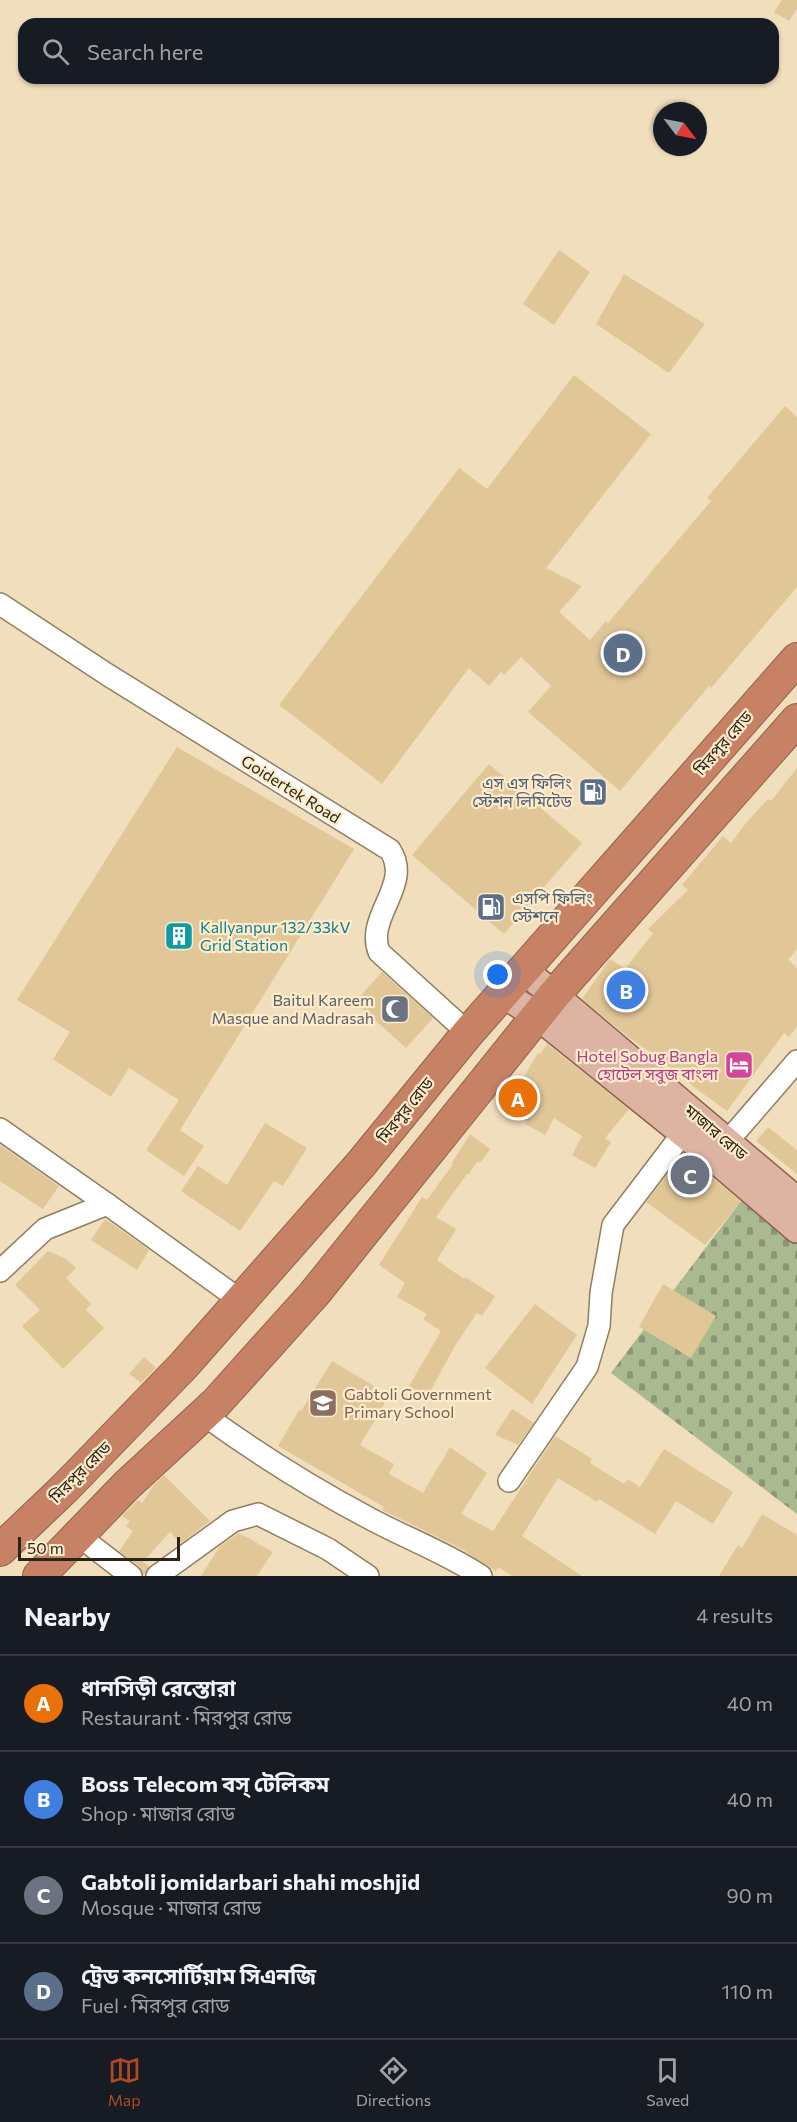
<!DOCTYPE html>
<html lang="en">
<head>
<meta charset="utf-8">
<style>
  body { margin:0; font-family:Commissioner,"Noto Sans Bengali",sans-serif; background:#20242c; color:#f1f3f6 }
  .compass { position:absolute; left:653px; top:102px; width:54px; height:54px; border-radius:50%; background:#171b24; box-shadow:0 2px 4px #0004; rotate:122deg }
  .scale { position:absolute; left:18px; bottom:15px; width:162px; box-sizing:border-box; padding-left:6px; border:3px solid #2b2418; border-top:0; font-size:16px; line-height:21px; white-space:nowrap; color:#2b2418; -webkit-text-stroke:4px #feebca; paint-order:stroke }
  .you { position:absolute; left:498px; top:975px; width:21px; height:21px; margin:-15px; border:4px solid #fff; border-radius:50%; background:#1a73e8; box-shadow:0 0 0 9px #1a73e833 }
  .badge { display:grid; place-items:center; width:39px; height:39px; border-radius:50%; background:#b04922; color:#fff; font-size:20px; font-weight:700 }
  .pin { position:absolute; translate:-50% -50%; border:3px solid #fff; box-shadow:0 2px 6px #0006 }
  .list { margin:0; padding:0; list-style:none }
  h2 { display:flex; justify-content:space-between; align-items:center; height:78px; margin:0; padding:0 24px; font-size:26px }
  h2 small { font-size:20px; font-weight:400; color:#9ea1a6 }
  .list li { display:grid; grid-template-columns:39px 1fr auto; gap:18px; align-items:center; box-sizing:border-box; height:96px; padding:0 24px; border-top:2px solid #363941 }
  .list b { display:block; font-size:22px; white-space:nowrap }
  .list p { margin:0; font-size:20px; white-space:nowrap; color:#9ea1a6 }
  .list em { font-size:20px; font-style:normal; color:#9ea1a6 }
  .icon { flex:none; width:33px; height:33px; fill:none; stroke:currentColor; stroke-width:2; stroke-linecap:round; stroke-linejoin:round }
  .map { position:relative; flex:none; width:797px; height:1576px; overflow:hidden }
  .search { position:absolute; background:#171b24; box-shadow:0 2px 4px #0004; left:18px; right:18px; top:18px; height:66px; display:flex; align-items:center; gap:15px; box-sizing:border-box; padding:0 21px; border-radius:18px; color:#9ea1a6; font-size:22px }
  .sheet { height:462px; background:#171b24 }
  nav { display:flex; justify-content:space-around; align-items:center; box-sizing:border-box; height:84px; border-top:2px solid #363941; background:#171b24; font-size:16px; color:#9ea1a6 }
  nav a { display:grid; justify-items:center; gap:3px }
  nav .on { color:#b04922 }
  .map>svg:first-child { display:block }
  .cemetery { fill:url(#cemetery-stones) }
  .building { fill:#e1c798 }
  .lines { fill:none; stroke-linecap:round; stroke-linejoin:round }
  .minor-casing { stroke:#8f7e60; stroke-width:24 }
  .major-casing { stroke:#90614b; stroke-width:30 }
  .highway-casing { stroke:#90614b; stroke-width:34 }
  .minor { stroke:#fff; stroke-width:21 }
  .major { stroke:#ddb4a3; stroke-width:27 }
  .highway { stroke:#c78266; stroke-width:32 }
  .labels { text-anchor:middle; stroke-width:4.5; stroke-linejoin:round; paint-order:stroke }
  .street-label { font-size:16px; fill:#2b2418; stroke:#feebca }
  .service-label { font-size:16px; fill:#4e5e75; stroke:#feebca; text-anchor:end }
  .culture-label { font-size:16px; fill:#0d838f; stroke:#feebca; text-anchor:start }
  .worship-label { font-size:16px; fill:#5b616d; stroke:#feebca; text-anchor:end }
  .hotel-label { font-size:16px; fill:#b23c85; stroke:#feebca; text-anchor:end }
  .education-label { font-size:16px; fill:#785e54; stroke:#feebca; text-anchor:start }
</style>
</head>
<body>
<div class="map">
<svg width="797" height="1576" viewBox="0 0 797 1576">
  <defs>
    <pattern id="cemetery-stones" width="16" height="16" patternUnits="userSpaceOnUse" patternTransform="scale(1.5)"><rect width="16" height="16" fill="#a9b990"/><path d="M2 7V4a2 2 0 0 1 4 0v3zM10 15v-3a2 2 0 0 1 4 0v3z" fill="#8a9675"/></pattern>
  </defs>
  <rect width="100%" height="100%" fill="#f1debd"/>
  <path class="cemetery" d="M741 1201 797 1244V1514L611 1373Z"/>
  <g class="building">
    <path d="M782 0H797V9L789 21 774 12Z"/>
    <path d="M559 250 590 272 554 325 523 304Z"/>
    <path d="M624 274 705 324 669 373 596 324Z"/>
    <path d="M574 375 651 434 546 568 582 586 559 612 590 640 606 621 608 623 711 501 707 498 785 406 797 417V587L711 688 709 686 620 791 528 712 551 686 521 657 504 675 501 672 489 686 469 668 382 784 279 705 459 468 487 489Z"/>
    <path d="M177 747 354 849 180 1130 204 1146 184 1176 146 1150 179 1100 129 1068 111 1097 53 1059 70 1032 17 1000Z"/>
    <path d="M489 764 582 843 504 934 412 855Z"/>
    <path d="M797 768V949L788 960 797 968V1026L789 1037 784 1033 727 1111 699 1091 668 1066V1065L627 1036 582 999 610 959 625 969 653 933 648 929 688 890 682 885 723 836 731 843 746 823 768 799 771 801Z"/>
    <path d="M382 972 433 1018 406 1048 355 1002Z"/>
    <path d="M547 1044 629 1109 605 1138 611 1142 595 1168 572 1155 582 1136 554 1118 545 1135 525 1124 527 1121 493 1099 508 1081 513 1086 516 1081 520 1083 538 1053 540 1054Z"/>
    <path d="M265 1123 307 1148 283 1186 274 1181 240 1231 181 1191 198 1166 227 1185Z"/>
    <path d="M768 1127 797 1150V1174L756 1141Z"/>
    <path d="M470 1134 490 1149 480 1163 478 1161 468 1175 467 1174 436 1217 456 1229 437 1260 464 1279 465 1277 495 1296 482 1316 477 1313 455 1346 427 1397 409 1386 441 1331 423 1319 427 1314 397 1297 405 1283 379 1265 422 1197 427 1200 453 1164 452 1163Z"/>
    <path d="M0 1145 59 1186 43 1209 0 1181Z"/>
    <path d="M683 1154 741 1201 705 1245 646 1202Z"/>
    <path d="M105 1219 149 1250 137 1270 91 1240Z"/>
    <path d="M48 1251 66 1259 76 1268 66 1278 91 1304 86 1310 104 1328 63 1369 22 1326 40 1310 15 1285Z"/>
    <path d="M663 1284 716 1316 691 1358 639 1327Z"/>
    <path d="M535 1304 577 1335 532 1404 485 1368Z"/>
    <path d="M144 1357 156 1368 141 1383 129 1374Z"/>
    <path d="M332 1361 374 1386 370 1393 385 1403 360 1445 394 1464 389 1474 423 1493 450 1447 487 1473 461 1514 493 1531 555 1436 592 1459 590 1463 624 1484 628 1479 640 1487 664 1449 733 1492 713 1524 676 1501 655 1534 599 1499 597 1502 558 1478 522 1536 582 1576H512L498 1567 496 1571 460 1548 382 1510 384 1507 278 1446 299 1410 301 1411Z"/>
    <path d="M512 1409 534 1423 518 1445 495 1435Z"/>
    <path d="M164 1475 210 1521 181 1543 170 1532 143 1562 149 1566 143 1576 139 1566 119 1551 133 1531 126 1526 130 1521 122 1516 138 1500 142 1503 154 1485Z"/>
    <path d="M762 1514 797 1535V1576H719L738 1545 742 1548Z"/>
    <path d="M239 1533 273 1552 257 1576H201L220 1546Z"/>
  </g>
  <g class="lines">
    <g class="minor-casing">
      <g id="minor">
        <path d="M0 604 108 675 390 850C413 885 365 916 379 952L468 1033"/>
        <path d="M0 1129 107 1204 240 1300"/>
        <path d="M727 1142 797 1061"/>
        <path d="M0 1271 45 1229 107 1204"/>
        <path d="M204 1415C254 1451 312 1488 367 1517 405 1538 445 1552 481 1576"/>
        <path d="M509 1481 587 1367 599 1326 601 1293 613 1225 683 1133"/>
        <path d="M79 1536 131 1576"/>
        <path d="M157 1576 233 1521 258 1514 328 1549 368 1576"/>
      </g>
    </g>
    <g class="major-casing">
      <g id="major">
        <path d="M524 970 797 1201"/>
        <path d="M503 994 538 1016 714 1158 797 1229"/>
      </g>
    </g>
    <g class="highway-casing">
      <g id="highway">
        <path d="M0 1550 65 1488 184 1365 361 1164 468 1033 797 659"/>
        <path d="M39 1576 127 1485 216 1403 314 1294 554 995 797 720"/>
      </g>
    </g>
    <use href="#minor" class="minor"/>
    <use href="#major" class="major"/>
    <use href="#highway" class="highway"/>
  </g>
  <defs>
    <g id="fuel-square" transform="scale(1.5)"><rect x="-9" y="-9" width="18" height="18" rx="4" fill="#5c6f8a" stroke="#feebca"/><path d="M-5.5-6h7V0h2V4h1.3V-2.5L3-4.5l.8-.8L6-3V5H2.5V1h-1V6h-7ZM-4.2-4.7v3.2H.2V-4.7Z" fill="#fff"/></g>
    <g id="building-square" transform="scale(1.5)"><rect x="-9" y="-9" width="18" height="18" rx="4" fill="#0f9aa8" stroke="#feebca"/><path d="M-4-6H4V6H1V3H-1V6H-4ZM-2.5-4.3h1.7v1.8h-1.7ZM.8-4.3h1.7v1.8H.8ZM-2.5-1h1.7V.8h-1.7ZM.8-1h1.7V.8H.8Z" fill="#fff"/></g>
    <g id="mosque-square" transform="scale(1.5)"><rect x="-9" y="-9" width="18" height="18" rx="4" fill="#6b7280" stroke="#feebca"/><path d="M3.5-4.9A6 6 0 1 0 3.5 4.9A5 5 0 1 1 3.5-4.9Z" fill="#fff"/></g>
    <g id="hotel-square" transform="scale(1.5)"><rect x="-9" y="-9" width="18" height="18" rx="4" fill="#d1479c" stroke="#feebca"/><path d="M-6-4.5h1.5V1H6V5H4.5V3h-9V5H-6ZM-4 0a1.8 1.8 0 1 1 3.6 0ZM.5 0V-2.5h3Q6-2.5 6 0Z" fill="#fff"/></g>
    <g id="school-square" transform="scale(1.5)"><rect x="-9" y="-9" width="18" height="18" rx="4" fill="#8d6e63" stroke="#feebca"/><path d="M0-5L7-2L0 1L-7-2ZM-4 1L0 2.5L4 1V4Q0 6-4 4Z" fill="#fff"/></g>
  </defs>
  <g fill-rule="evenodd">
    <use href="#fuel-square" x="593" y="792"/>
    <use href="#fuel-square" x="491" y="907"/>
    <use href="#building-square" x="179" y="936"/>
    <use href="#mosque-square" x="395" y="1009"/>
    <use href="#hotel-square" x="739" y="1065"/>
    <use href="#school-square" x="323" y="1403"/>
  </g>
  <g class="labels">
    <g class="street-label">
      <text transform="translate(723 743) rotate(-49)" y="6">মিরপুর রোড</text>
      <text transform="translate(291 789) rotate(32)" y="6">Goidertek Road</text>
      <text transform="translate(405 1110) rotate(-51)" y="6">মিরপুর রোড</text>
      <text transform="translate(716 1132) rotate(40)" y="6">মাজার রোড</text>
      <text transform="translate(80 1472) rotate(-45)" y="6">মিরপুর রোড</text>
    </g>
    <g class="service-label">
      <text x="572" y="789">এস এস ফিলিং<tspan x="572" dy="18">স্টেশন লিমিটেড</tspan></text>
      <text x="512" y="904" text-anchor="start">এসপি ফিলিং<tspan x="512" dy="18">স্টেশনে</tspan></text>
    </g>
    <g class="culture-label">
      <text x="200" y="933">Kallyanpur 132/33kV<tspan x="200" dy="18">Grid Station</tspan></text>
    </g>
    <g class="worship-label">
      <text x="374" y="1006">Baitul Kareem<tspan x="374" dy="18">Masque and Madrasah</tspan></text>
    </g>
    <g class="hotel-label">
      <text x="718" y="1062">Hotel Sobug Bangla<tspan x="718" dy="18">হোটেল সবুজ বাংলা</tspan></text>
    </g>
    <g class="education-label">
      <text x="344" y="1400">Gabtoli Government<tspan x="344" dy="18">Primary School</tspan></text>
    </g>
  </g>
</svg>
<svg class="compass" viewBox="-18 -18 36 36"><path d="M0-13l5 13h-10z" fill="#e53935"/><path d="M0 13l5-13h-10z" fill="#9ea1a6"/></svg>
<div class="scale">50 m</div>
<div class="you"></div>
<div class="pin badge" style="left:518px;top:1098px;background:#e8710a">A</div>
<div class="pin badge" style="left:626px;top:990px;background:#3f7fe0">B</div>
<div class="pin badge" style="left:690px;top:1175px;background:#6b7280">C</div>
<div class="pin badge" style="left:623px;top:653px;background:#5c6f8a">D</div>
<div class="search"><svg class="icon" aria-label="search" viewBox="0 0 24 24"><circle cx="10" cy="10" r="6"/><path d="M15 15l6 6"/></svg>Search here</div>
</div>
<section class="sheet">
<h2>Nearby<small>4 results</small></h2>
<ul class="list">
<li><span class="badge" style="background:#e8710a">A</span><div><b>ধানসিড়ী রেস্তোরা</b><p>Restaurant · মিরপুর রোড</p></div><em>40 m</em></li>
<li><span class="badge" style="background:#3f7fe0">B</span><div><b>Boss Telecom বস্ টেলিকম</b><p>Shop · মাজার রোড</p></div><em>40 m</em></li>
<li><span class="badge" style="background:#6b7280">C</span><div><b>Gabtoli jomidarbari shahi moshjid</b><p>Mosque · মাজার রোড</p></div><em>90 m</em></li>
<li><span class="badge" style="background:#5c6f8a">D</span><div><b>ট্রেড কনসোর্টিয়াম সিএনজি</b><p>Fuel · মিরপুর রোড</p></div><em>110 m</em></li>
</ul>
</section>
<nav>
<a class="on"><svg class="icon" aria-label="map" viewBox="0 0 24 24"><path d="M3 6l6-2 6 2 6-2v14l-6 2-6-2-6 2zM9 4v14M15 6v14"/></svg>Map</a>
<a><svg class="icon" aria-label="directions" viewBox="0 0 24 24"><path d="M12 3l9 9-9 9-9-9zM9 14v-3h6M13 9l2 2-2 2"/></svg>Directions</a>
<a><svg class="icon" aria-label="saved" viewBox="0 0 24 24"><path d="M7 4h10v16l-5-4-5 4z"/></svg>Saved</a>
</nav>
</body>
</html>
